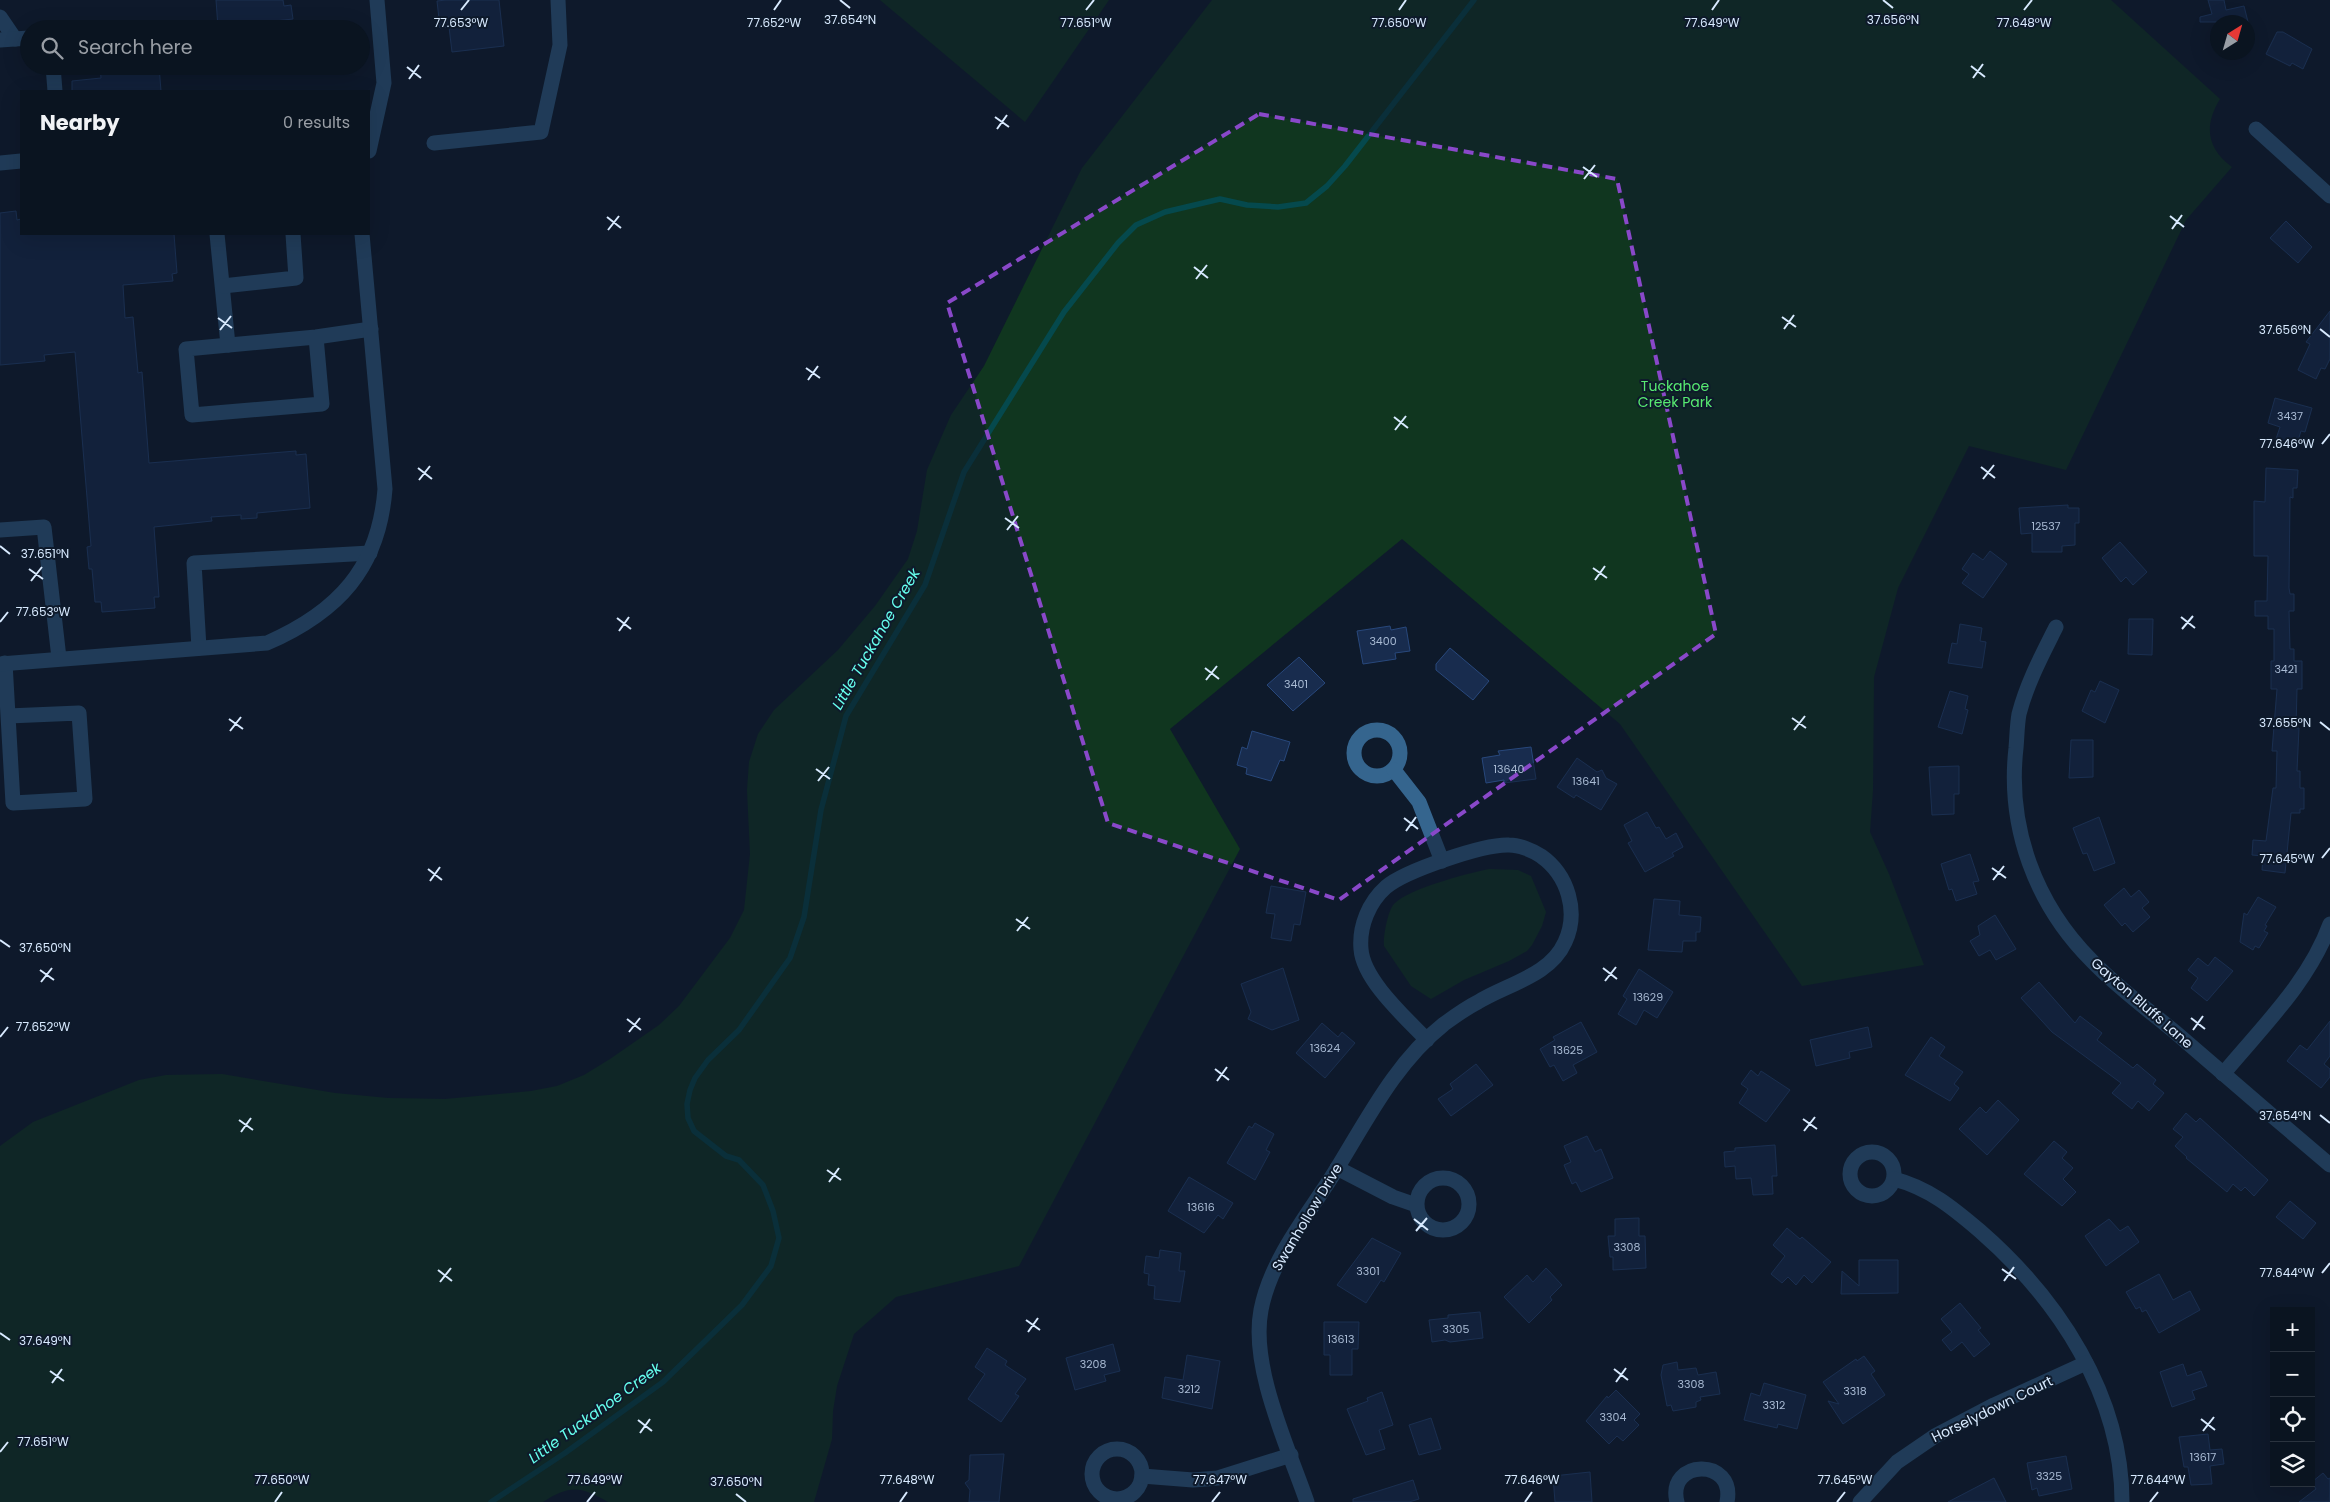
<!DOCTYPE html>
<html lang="en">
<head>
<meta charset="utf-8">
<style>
  body { margin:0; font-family:Poppins,sans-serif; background:#18212d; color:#f1f3f6 }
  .controls { position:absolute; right:15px; bottom:15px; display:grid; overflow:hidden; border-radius:0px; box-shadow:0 5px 20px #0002 }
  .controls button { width:45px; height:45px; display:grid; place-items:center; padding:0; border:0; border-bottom:1px solid #2a333e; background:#0a1420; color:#f1f3f6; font:25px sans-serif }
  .compass { position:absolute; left:2210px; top:15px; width:45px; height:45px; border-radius:50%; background:#0a1420; box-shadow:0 5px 20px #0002; rotate:37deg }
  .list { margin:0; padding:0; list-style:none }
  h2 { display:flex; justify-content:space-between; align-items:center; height:65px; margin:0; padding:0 20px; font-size:21px }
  h2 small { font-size:16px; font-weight:400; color:#999ea5 }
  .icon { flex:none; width:28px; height:28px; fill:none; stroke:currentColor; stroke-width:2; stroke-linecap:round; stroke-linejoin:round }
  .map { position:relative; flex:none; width:2330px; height:1502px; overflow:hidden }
  .search { position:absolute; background:#0a1420; box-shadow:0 5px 20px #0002; left:20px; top:20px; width:350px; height:55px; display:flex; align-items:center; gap:12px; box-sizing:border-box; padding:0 18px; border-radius:28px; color:#999ea5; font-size:19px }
  .panel { position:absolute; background:#0a1420; box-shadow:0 5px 20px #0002; left:20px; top:90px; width:350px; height:145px; border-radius:0px }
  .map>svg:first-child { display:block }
  .green { fill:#10361f }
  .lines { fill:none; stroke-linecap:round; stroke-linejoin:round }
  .stream { stroke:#05494d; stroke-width:5.5 }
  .building { fill:#182c4e; stroke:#28487c }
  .minor { stroke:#35658e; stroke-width:15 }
  .marked { fill:none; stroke:#8948c9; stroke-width:4; stroke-dasharray:10 6; stroke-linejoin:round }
  .ticks { fill:none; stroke:#d8eaff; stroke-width:2 }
  .labels { text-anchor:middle; stroke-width:4; stroke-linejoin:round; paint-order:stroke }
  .number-label { font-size:11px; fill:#a8bad3 }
  .park-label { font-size:14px; fill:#58eb71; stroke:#0e1a2b }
  .street-label { font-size:14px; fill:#d8eaff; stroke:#0e1a2b }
  .water-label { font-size:15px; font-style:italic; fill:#6fe; stroke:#0e1a2b }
  .ticks-label { font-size:12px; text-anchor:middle; fill:#d8eaff; stroke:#0e1a2b; stroke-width:4; stroke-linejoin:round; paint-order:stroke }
</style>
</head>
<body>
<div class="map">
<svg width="2330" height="1502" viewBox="0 0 2330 1502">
  <rect width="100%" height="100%" fill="#0e1a2b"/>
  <g class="green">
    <path d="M880 0H1109L1025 122Z"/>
    <path d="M1212 0H2111L2220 99C2204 125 2206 148 2232 167L2186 220 2066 470 1969 446 1898 588 1874 677 1873 790 1870 832 1889 874 1924 965 1802 986 1620 724 1402 539 1170 729 1240 849 1019 1266 896 1297 854 1334 837 1386 833 1411 832 1439 814 1502H608C581 1487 571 1484 543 1502H0V1146L33 1122 139 1080 166 1075 222 1074 335 1093 388 1098 445 1099 531 1091 557 1086 584 1075 610 1059 659 1025 679 1006 730 938 744 910 750 854 747 790 749 762 758 734 774 710 838 650 875 606 908 559 917 531 927 470 951 415 984 366 1082 168Z"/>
    <path d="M1489 869 1518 870 1531 876 1546 912 1542 926 1532 945 1527 951 1509 961 1464 980 1431 999 1411 986 1384 946C1383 937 1388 910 1394 904 1410 888 1466 874 1489 869Z"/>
  </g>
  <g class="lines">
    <path class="stream" d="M491 1502 565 1453 663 1382 742 1305 771 1266 779 1238 773 1211 763 1185 739 1160 726 1156 694 1131 688 1118 687 1104 690 1090 695 1078 708 1060 739 1030 790 958 804 917 821 810 846 716 925 585 964 472 1064 312 1118 243 1136 225 1165 212 1220 199 1247 205 1278 207 1306 203 1327 186 1345 166 1474 0"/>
  </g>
  <g class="building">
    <path d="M216 0H283L284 6 291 5 293 19 218 27Z"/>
    <path d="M446 0H499L504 46 452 52 449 27 440 28 437 1Z"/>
    <path d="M2208 0H2224L2226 10 2244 6 2248 22H2200V17L2212 14Z"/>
    <path d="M2277 32H2283L2312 49 2303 69 2292 63 2290 66 2266 54Z"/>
    <path d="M100 66H159L161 91H72V81L101 78Z"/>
    <path d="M16 211 17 220 21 219V234H174L177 273 172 274 173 281 123 285 125 318 133 317 138 373 142 372 149 463 296 451V455L306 454 310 508 257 513V518L241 519V515L211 517 212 521 154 527 159 597H154L155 608 102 612 101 602H95L92 569H89L87 547 91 546 75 352 44 355 45 361 0 365V213Z"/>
    <path d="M2286 221 2312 247 2298 263 2270 238Z"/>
    <path d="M2330 311V359L2325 369 2321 368 2316 379 2298 370 2310 344 2306 342Z"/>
    <path d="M2275 398 2312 408 2305 432 2301 431 2297 444 2276 439 2280 427 2268 423Z"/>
    <path d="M2266 468 2298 470 2297 488H2293V498L2290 497 2289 588 2290 594H2294V611H2289L2290 649H2294V661H2302V689H2297L2296 728H2299L2297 771H2300V788H2304V809H2300V813H2291L2285 873 2262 870 2263 856 2252 855 2253 840 2266 841 2273 788H2276L2277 751H2272L2277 689H2271V661H2274V629H2268V616H2255V601H2267L2268 556H2254V501L2265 502Z"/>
    <path d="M2068 505V508H2079V523H2075V545L2062 546V552H2032V533L2021 534 2019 508Z"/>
    <path d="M2120 542 2147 572 2133 585 2126 577 2121 582 2102 558Z"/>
    <path d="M1990 551 2007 564 1983 598 1962 583 1969 574 1962 569 1973 553 1983 560Z"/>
    <path d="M2129 619H2153L2152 655 2128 654Z"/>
    <path d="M1960 624 1982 628 1980 641 1986 642 1982 668 1948 663 1952 643 1957 644Z"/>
    <path d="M1390 626 1391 630 1406 627 1410 651 1395 653 1396 659 1363 664 1357 631Z"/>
    <path d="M1450 648 1489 681 1473 700 1436 670V664Z"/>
    <path d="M1299 657 1325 683 1293 711 1267 685Z"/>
    <path d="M2100 681 2119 690 2105 723 2082 711 2091 690 2095 692Z"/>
    <path d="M1950 691 1968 696 1965 709 1968 710 1962 734 1938 727Z"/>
    <path d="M1252 731 1290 742 1284 761 1280 760 1271 781 1246 774 1247 768 1237 765 1242 747 1247 749Z"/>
    <path d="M2071 740H2093V777L2069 778Z"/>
    <path d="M1531 747 1536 779 1504 783V780L1486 783 1482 758 1500 755 1498 751Z"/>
    <path d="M1577 758 1597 772 1602 770 1606 778 1617 784 1601 810 1576 795 1574 798 1557 787Z"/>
    <path d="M1959 766V794H1954V814L1932 815 1929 767Z"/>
    <path d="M1647 812 1656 828 1659 827 1666 839 1676 833 1683 847 1672 853 1674 856 1645 872 1628 843 1632 841 1624 825Z"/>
    <path d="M2099 817 2115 863 2094 871 2087 853 2083 854 2073 828Z"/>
    <path d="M1970 854 1979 881 1973 882 1977 894 1956 901 1952 889 1949 890 1941 864Z"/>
    <path d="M1271 886 1306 892 1300 925 1294 924 1291 941 1271 938 1275 914 1266 913Z"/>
    <path d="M2124 888 2131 897 2139 890 2149 902 2142 908 2150 917 2133 932 2125 923 2122 926 2104 905Z"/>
    <path d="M2258 897 2276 907 2265 925 2267 926 2264 931 2268 933 2259 948 2255 946 2253 950 2240 942 2244 913 2247 915Z"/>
    <path d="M1654 899 1680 901 1679 915 1701 917 1700 932H1696V941H1683L1682 952 1648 950Z"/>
    <path d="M1995 915 2016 949 1996 960 1990 950 1979 956 1970 941 1980 935 1978 926Z"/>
    <path d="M2215 957 2233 971 2207 1001 2191 988 2198 978 2188 970 2198 958 2208 966Z"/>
    <path d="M1283 968 1299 1020 1272 1030 1248 1019 1251 1012 1241 984Z"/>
    <path d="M1639 969 1673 992 1657 1018 1644 1010 1636 1025 1618 1014 1627 999 1623 996Z"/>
    <path d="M2039 982 2075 1023 2080 1016 2102 1033 2097 1040 2133 1068 2137 1064 2156 1080 2153 1084 2164 1093 2149 1111 2138 1101 2132 1109 2112 1093 2121 1083 2052 1032 2021 998Z"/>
    <path d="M2330 1021V1056L2324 1064 2330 1069V1077L2321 1088 2287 1061 2300 1045 2307 1050Z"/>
    <path d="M1581 1022 1597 1052 1573 1065 1577 1073 1563 1081 1554 1065 1550 1067 1540 1049 1555 1040 1553 1037Z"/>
    <path d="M1322 1023 1338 1037 1342 1032 1355 1043 1325 1078 1296 1053Z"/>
    <path d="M1868 1027 1872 1047 1849 1052 1850 1058 1816 1066 1810 1040Z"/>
    <path d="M1931 1037 1945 1047 1939 1056 1963 1072 1954 1084 1959 1088 1950 1101 1905 1075Z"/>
    <path d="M1476 1064 1493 1085 1451 1116 1438 1099 1453 1089 1450 1084Z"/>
    <path d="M1751 1070 1758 1076 1761 1071 1790 1090 1766 1122 1739 1103 1748 1089 1741 1084Z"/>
    <path d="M1998 1100 2019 1120 1987 1155 1959 1129 1980 1107 1986 1113Z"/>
    <path d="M2186 1113 2196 1122 2200 1118 2268 1180 2254 1196 2245 1187 2241 1191 2233 1184 2227 1192 2186 1158 2187 1157 2175 1146 2183 1137 2173 1129Z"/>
    <path d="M1255 1123 1274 1134 1266 1150 1270 1152 1255 1180 1227 1163 1249 1126 1252 1128Z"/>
    <path d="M1587 1136 1595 1152 1601 1149 1613 1178 1581 1192 1576 1182 1572 1184 1564 1165 1571 1162 1564 1146Z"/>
    <path d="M2054 1141 2067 1152 2062 1158 2073 1168 2063 1179 2076 1192 2062 1206 2024 1174Z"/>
    <path d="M1775 1145 1777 1176H1772L1773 1194 1753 1195 1751 1178 1736 1179 1735 1166 1725 1167 1724 1152 1735 1151V1148Z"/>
    <path d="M1189 1177 1233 1203 1223 1219 1218 1215 1204 1233 1168 1211Z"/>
    <path d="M2290 1201 2316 1223 2303 1239 2276 1217Z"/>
    <path d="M1639 1218V1236H1645L1646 1268 1613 1270V1257H1610L1608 1236H1615V1219Z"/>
    <path d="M2109 1219 2120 1231 2128 1226 2139 1242 2106 1266 2085 1236Z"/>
    <path d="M1787 1228 1800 1239 1802 1237 1831 1262 1812 1283 1804 1275 1796 1285 1788 1277 1782 1283 1771 1274 1785 1256 1773 1245Z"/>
    <path d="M1372 1238 1401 1253 1384 1282 1381 1280 1366 1303 1337 1285Z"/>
    <path d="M1160 1250 1181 1253 1179 1271H1185L1180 1302 1154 1299 1155 1286 1148 1285 1149 1274 1144 1273 1146 1256 1159 1258Z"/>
    <path d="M1859 1260H1898V1293L1841 1294 1842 1271 1859 1286Z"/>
    <path d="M1546 1268 1562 1285 1550 1297 1552 1300 1529 1323 1504 1297 1527 1275 1533 1282Z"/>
    <path d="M2159 1274 2173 1300 2190 1291 2200 1310 2159 1333 2146 1310 2142 1312 2140 1307 2136 1309 2126 1292Z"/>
    <path d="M1960 1303 1981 1328 1978 1330 1990 1344 1974 1357 1962 1342 1951 1351 1942 1340 1952 1332 1941 1319Z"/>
    <path d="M1480 1312 1483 1338 1450 1342 1445 1340 1432 1342 1429 1320 1448 1318V1315Z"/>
    <path d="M1324 1322H1359L1358 1349H1352V1375H1330V1355H1324Z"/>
    <path d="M1113 1344 1120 1371 1104 1375 1106 1381 1075 1390 1066 1358Z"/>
    <path d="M987 1348 1007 1361 1005 1365 1026 1379 1015 1394 1019 1396 1001 1422 968 1399 985 1374 975 1367Z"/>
    <path d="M1187 1355 1220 1361 1212 1409 1162 1398 1165 1377 1183 1380Z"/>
    <path d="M1864 1356 1875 1371 1871 1374 1885 1395 1843 1424 1828 1401 1839 1404 1823 1382 1856 1359 1857 1361Z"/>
    <path d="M1677 1362 1678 1370 1696 1368 1698 1375 1716 1372 1720 1394 1700 1397 1701 1400 1696 1402V1407L1673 1411 1671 1405 1667 1406 1661 1375 1663 1365Z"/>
    <path d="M2183 1364 2187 1376 2201 1371 2207 1386 2192 1391 2195 1399 2172 1407 2160 1372Z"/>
    <path d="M1764 1383 1806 1395 1797 1429 1778 1424 1777 1428 1744 1420 1751 1393 1760 1396Z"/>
    <path d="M1616 1390 1640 1414 1634 1420 1639 1425 1623 1441 1617 1436 1609 1444 1586 1421 1607 1396 1608 1398Z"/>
    <path d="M1382 1392 1393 1425 1379 1430 1385 1449 1366 1455 1347 1409 1368 1401 1367 1398Z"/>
    <path d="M1431 1418 1441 1449 1419 1455 1409 1425Z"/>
    <path d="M2208 1434 2210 1450 2222 1449 2224 1464 2210 1466 2212 1484 2191 1485 2188 1467H2184L2179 1437Z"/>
    <path d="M1004 1454 999 1502H969L970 1490 965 1483 969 1480 970 1455Z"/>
    <path d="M2066 1456 2072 1489 2039 1496 2037 1488 2032 1490 2027 1463Z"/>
    <path d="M1590 1472 1592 1502H1555L1553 1476Z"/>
    <path d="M2323 1473 2328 1479 2330 1478V1502H2299L2316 1489 2312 1482Z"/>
    <path d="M1994 1478 2006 1502H1948Z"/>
    <path d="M1413 1480 1419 1499 1409 1502H1353V1499Z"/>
  </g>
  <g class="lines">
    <g class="minor">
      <path d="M0 17 15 39"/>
      <path d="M0 40 29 38"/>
      <path d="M53 66 55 91"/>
      <path d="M2256 129 2330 196"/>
      <path d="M434 143 541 132 560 45 558 0"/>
      <path d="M369 151 384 83 377 0"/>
      <path d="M0 163 21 161"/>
      <path d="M217 234 228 345"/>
      <path d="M223 286 296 278 293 234"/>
      <path d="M316 337 322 404 192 415 186 349 316 337 371 329"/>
      <path d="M0 530 44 527 59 658"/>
      <path d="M2056 627C2042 655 2027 683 2019 714 2017 725 2017 737 2016 748 2007 827 2035 904 2092 961 2117 987 2147 1009 2175 1032 2227 1077 2278 1121 2330 1165"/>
      <path d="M199 648 194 563 370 553"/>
      <path d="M5 663 13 803 85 799 79 713 8 716"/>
      <path d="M0 664 267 643C338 612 379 568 385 489L362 234"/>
      <circle cx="1377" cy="753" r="23"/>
      <path d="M1394 770 1419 802 1442 861"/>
      <path d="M2223 1074C2262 1027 2309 982 2330 924"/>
      <circle cx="1872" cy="1174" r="22"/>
      <path d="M1337 1168 1393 1197 1416 1205"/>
      <circle cx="1443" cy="1204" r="26"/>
      <path d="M1894 1179C1929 1188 1953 1208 1980 1231 2058 1299 2122 1395 2122 1502"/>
      <circle cx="1117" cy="1474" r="25"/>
      <path d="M1142 1476 1193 1480 1218 1478 1291 1455"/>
      <path d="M1307 1502C1288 1447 1250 1367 1261 1310 1271 1258 1309 1214 1336 1170 1368 1118 1396 1062 1444 1024 1455 1016 1466 1008 1478 1002 1507 984 1550 976 1565 942 1579 912 1568 875 1541 856 1532 850 1519 845 1509 845 1483 844 1405 871 1386 887 1369 902 1359 926 1361 949 1363 980 1406 1018 1427 1040"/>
      <path d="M1677 1502C1666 1459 1736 1457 1727 1502"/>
      <path d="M1860 1502 1897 1462 1935 1436 1994 1405 2086 1363"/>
    </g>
  </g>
  <path d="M0 0H2330V1502H0ZM1259 114 1617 179 1716 634 1339 900 1108 823 947 303Z" fill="#0e1a2b" fill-opacity=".55" fill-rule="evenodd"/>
  <path class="marked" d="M1259 114 1617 179 1716 634 1339 900 1108 823 947 303Z"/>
  <path class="ticks" d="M840 0 850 8M1883 0 1893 8M461 10 469 0M774 10 781 0M1086 10 1094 0M1399 10 1406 0M1712 10 1719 0M2024 10 2032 0M1971 66 1985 77M407 67 421 78M1973 78 1983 64M409 79 419 65M995 117 1009 127M997 129 1007 115M1583 167 1597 177M1584 179 1595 165M2170 216 2184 227M607 217 621 228M2172 229 2182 215M608 230 619 216M1194 267 1208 278M1196 279 1207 265M1782 317 1796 327M218 318 232 328M1784 329 1794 315M2320 329 2330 337M220 330 231 316M806 368 820 378M808 380 818 366M1394 417 1408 428M1395 430 1406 416M2322 444 2330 434M1981 467 1995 478M418 468 432 479M1983 479 1994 465M419 480 430 466M1005 518 1019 528M1007 530 1018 516M0 546 10 554M1593 568 1607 578M29 569 43 579M1595 580 1605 566M31 581 42 567M2181 617 2195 628M617 618 631 629M0 622 8 612M2182 629 2193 616M619 631 629 617M1205 668 1219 679M1206 680 1217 666M1792 718 1806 728M229 719 243 729M2320 722 2330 730M1794 730 1805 716M230 731 241 717M816 769 830 779M818 781 829 767M1404 818 1418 829M1406 831 1416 817M2322 858 2330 848M1992 868 2006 878M428 869 442 880M1993 880 2004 866M430 881 440 867M1016 919 1030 929M1017 931 1028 917M0 940 10 947M1603 968 1617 979M40 970 54 980M1605 981 1616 967M41 982 52 968M2191 1018 2205 1029M627 1019 641 1030M2193 1030 2203 1016M629 1032 640 1018M0 1037 8 1027M1215 1069 1229 1080M1217 1081 1227 1067M2320 1115 2330 1123M1803 1119 1817 1129M239 1120 253 1130M1804 1131 1815 1117M241 1132 251 1118M827 1170 841 1180M829 1182 839 1168M1414 1219 1428 1230M1416 1231 1427 1218M2002 1269 2016 1279M438 1270 452 1281M2322 1273 2330 1263M2004 1281 2014 1267M440 1282 451 1268M1026 1320 1040 1330M1028 1332 1038 1318M0 1333 10 1340M1614 1369 1628 1380M50 1371 64 1381M1616 1382 1626 1368M52 1383 62 1369M2201 1419 2215 1430M638 1420 652 1431M2203 1431 2214 1417M640 1433 650 1419M0 1452 8 1442M736 1494 746 1502M275 1502 282 1492M587 1502 595 1492M900 1502 907 1492M1212 1502 1220 1492M1525 1502 1532 1492M1837 1502 1845 1492M2150 1502 2158 1492"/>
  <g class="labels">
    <g class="number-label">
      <text x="2290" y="420">3437</text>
      <text x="2046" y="530">12537</text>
      <text x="1383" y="645">3400</text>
      <text x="2286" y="673">3421</text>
      <text x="1296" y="688">3401</text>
      <text x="1509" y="773">13640</text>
      <text x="1586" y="785">13641</text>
      <text x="1648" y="1001">13629</text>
      <text x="1325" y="1052">13624</text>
      <text x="1568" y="1054">13625</text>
      <text x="1201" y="1211">13616</text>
      <text x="1627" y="1251">3308</text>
      <text x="1368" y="1275">3301</text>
      <text x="1456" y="1333">3305</text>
      <text x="1341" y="1343">13613</text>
      <text x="1093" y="1368">3208</text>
      <text x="1691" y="1388">3308</text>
      <text x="1189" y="1393">3212</text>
      <text x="1855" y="1395">3318</text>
      <text x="1774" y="1409">3312</text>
      <text x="1613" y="1421">3304</text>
      <text x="2203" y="1461">13617</text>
      <text x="2049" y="1480">3325</text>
    </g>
    <g class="park-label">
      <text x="1675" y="391">Tuckahoe<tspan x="1675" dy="16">Creek Park</tspan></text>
    </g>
    <g class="street-label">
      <text transform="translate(2142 1003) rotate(41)" y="5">Gayton Bluffs Lane</text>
      <text transform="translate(1307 1217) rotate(-59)" y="5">Swanhollow Drive</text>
      <text transform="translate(1992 1409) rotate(-26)" y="5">Horselydown Court</text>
    </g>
    <g class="water-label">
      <text transform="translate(876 639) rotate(-60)" y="5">Little Tuckahoe Creek</text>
      <text transform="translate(595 1413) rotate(-36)" y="5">Little Tuckahoe Creek</text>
    </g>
  </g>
  <g class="ticks-label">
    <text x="1893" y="24">37.656°N</text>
    <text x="850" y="24">37.654°N</text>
    <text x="461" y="27">77.653°W</text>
    <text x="774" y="27">77.652°W</text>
    <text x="1086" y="27">77.651°W</text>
    <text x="1399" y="27">77.650°W</text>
    <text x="1712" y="27">77.649°W</text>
    <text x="2024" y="27">77.648°W</text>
    <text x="2285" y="334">37.656°N</text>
    <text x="2287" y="448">77.646°W</text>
    <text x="45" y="558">37.651°N</text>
    <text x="43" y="616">77.653°W</text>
    <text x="2285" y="727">37.655°N</text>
    <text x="2287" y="863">77.645°W</text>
    <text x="45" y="952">37.650°N</text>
    <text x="43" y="1031">77.652°W</text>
    <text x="2285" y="1120">37.654°N</text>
    <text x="2287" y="1277">77.644°W</text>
    <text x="45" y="1345">37.649°N</text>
    <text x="43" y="1446">77.651°W</text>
    <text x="282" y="1484">77.650°W</text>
    <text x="595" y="1484">77.649°W</text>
    <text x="907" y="1484">77.648°W</text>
    <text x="1220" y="1484">77.647°W</text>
    <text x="1532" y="1484">77.646°W</text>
    <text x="1845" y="1484">77.645°W</text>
    <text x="2158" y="1484">77.644°W</text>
    <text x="736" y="1486">37.650°N</text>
  </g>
</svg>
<div class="controls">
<button>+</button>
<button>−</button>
<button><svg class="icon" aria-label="locate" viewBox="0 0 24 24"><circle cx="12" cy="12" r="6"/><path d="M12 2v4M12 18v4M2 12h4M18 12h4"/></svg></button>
<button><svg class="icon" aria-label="layers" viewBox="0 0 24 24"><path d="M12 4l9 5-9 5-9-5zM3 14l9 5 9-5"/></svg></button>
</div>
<svg class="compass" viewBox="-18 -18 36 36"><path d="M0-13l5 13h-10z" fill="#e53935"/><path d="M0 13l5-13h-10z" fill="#999ea5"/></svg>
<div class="search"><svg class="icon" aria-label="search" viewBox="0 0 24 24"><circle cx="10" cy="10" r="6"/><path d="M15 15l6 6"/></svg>Search here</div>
<section class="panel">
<h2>Nearby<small>0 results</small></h2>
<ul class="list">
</ul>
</section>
</div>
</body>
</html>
